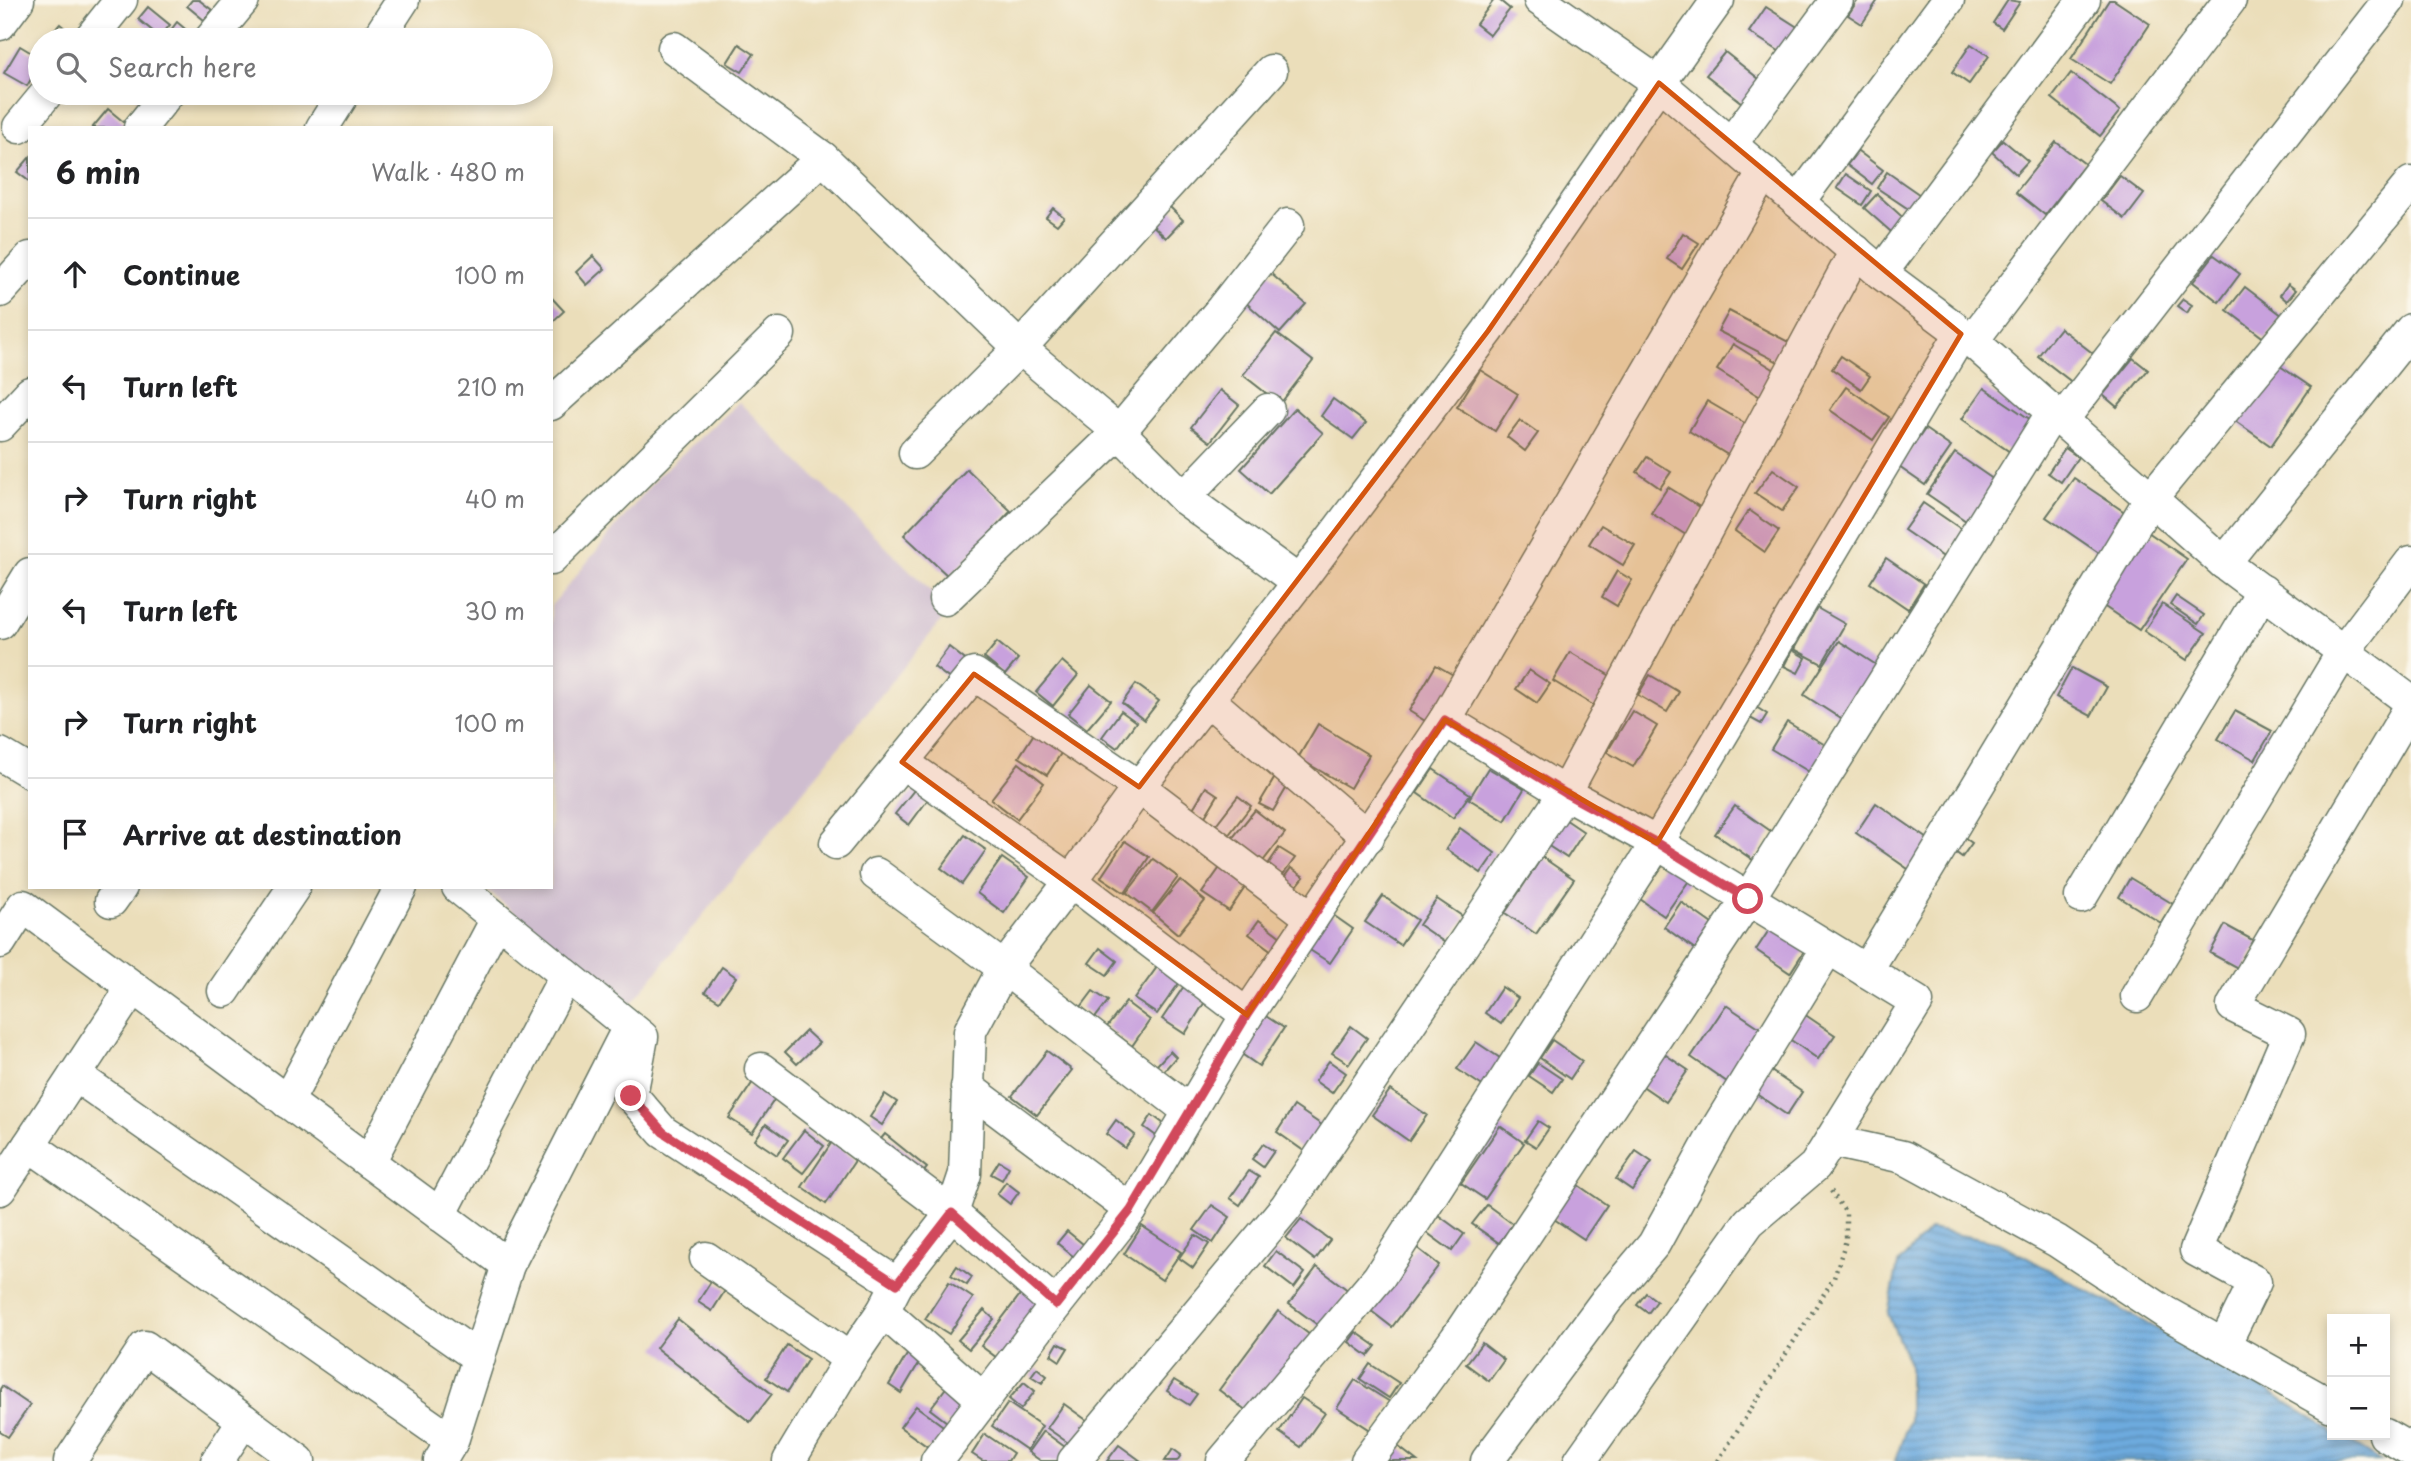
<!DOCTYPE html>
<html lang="en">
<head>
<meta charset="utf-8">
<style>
  body { margin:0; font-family:"Playpen Sans",sans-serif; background:#f6f6f6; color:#202124 }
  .controls { position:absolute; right:21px; bottom:21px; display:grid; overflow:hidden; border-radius:0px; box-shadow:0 4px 10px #0003 }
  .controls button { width:63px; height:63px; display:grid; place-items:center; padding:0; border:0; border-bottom:2px solid #e0e0e0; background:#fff; color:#202124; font:35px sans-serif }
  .stop { position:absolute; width:21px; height:21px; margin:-16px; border:5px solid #d1495b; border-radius:50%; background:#fff }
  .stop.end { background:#d1495b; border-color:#fff; box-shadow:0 2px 7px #0008 }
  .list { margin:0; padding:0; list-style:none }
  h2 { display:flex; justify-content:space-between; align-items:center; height:91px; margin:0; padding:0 28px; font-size:30px }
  h2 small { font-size:23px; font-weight:400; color:#757577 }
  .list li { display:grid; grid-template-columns:46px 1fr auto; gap:21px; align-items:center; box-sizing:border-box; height:112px; padding:0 28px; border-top:2px solid #e0e0e0 }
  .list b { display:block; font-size:26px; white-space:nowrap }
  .list em { font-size:23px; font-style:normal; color:#757577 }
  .icon { flex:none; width:38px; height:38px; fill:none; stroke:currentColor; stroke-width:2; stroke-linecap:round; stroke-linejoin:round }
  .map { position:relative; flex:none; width:2411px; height:1461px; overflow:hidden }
  .search { position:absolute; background:#fff; box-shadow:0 4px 10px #0003; left:28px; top:28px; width:525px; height:77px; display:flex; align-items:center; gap:18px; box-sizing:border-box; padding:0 24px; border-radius:38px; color:#757577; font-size:26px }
  .panel { position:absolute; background:#fff; box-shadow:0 4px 10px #0003; left:28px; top:126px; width:525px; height:763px; border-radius:0px }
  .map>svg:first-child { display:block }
  .industrial { fill:#cfbdcf }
  .water { fill:url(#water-rules); stroke:#467489; stroke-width:2 }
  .building { fill:#c8a1dd }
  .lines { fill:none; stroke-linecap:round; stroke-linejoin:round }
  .minor-casing { stroke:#667563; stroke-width:35 }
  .path { stroke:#667563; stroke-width:4.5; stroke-dasharray:2 5; stroke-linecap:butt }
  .minor { stroke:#fff; stroke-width:32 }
  .route { stroke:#d1495b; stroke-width:9 }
  .marked { fill:#d45610; fill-opacity:0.2; stroke:#d45610; stroke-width:5; stroke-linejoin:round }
</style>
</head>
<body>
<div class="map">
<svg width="2411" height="1461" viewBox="0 0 2411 1461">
  <defs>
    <pattern id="water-rules" width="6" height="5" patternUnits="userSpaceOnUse" patternTransform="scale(1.75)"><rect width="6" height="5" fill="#6daade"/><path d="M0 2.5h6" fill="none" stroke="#598cb5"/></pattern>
  </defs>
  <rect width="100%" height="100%" fill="#fbf7ec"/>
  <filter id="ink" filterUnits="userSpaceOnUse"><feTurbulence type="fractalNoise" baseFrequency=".0143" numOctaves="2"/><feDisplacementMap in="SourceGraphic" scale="14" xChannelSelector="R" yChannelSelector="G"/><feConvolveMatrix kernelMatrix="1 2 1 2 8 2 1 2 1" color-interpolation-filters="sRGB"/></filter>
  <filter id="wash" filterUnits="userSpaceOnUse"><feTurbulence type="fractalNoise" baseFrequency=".00686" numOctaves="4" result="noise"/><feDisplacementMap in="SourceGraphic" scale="28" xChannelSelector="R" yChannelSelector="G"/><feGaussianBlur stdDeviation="1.57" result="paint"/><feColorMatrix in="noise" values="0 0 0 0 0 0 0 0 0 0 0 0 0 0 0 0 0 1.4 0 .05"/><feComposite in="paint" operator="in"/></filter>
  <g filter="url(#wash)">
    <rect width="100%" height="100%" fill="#ebdeba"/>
    <path class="industrial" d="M739 402 950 610 630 1005 483 887H551V606L658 476Z"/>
    <path class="water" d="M1930 1229 2000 1243 2254 1382 2332 1431V1435H2339L2381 1461H1895L1909 1420V1364L1888 1314 1898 1264Z"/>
    <g id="blocks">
      <g class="building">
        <path d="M192 0H199L212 10 204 20 187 6Z"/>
        <path d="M1494 0H1499L1510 9 1490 35 1476 24Z"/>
        <path d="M1858 0H1878L1862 24 1848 15Z"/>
        <path d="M2008 0 2020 2 2002 29 1993 23Z"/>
        <path d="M2109 0H2114L2150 24 2110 84 2071 59Z"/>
        <path d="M148 7 170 25 160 37 138 19Z"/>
        <path d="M1766 7 1799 28 1782 53 1749 32Z"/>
        <path d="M177 22 198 40H176L168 34Z"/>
        <path d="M60 24 79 40H46Z"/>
        <path d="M739 44 754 54 742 72 727 63Z"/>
        <path d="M1971 44 1989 56 1969 84 1952 72Z"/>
        <path d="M20 46 40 58V64L27 86 4 73Z"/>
        <path d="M1725 52 1764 83 1746 106 1706 75Z"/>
        <path d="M2071 73 2120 111 2100 136 2052 98Z"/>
        <path d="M130 93H156L150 109Z"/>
        <path d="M108 109 131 128H92Z"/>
        <path d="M2003 140 2028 161 2016 174 1992 152Z"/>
        <path d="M2056 142 2085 164 2045 215 2016 192Z"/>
        <path d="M1858 151 1883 170 1872 184 1847 165Z"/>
        <path d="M30 157V182L17 172Z"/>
        <path d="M1887 172 1923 197 1913 212 1877 188Z"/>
        <path d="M1846 174 1871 191 1862 205 1837 188Z"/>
        <path d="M2120 176 2144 194 2125 219 2101 201Z"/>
        <path d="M1877 194 1910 224 1898 238 1864 208Z"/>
        <path d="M1164 201 1183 220 1166 238 1147 220Z"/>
        <path d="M1053 208 1064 217 1057 225 1046 217Z"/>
        <path d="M1683 233 1699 243 1682 269 1667 259Z"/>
        <path d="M2214 255 2240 274 2219 302 2193 282Z"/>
        <path d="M593 256 605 269 587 285 576 272Z"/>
        <path d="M1269 272 1306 304 1280 333 1244 301Z"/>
        <path d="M2288 284 2296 290 2287 301 2280 295Z"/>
        <path d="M2245 287 2283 316 2265 339 2227 310Z"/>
        <path d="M551 297 564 311 551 323Z"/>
        <path d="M2183 299 2192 305 2187 313 2177 306Z"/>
        <path d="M1729 311 1798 347 1788 367 1718 331Z"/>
        <path d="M2060 328 2095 355 2073 383 2038 356Z"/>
        <path d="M1276 333 1313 361 1280 404 1243 375Z"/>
        <path d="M1733 344 1783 375 1767 401 1717 370Z"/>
        <path d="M1841 356 1870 376 1861 389 1832 369Z"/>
        <path d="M2133 358 2148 370 2117 407 2103 395Z"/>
        <path d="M2271 360 2311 387 2271 446 2231 418Z"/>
        <path d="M1480 370 1518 394 1495 431 1457 407Z"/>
        <path d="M1846 387 1889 417 1873 440 1830 410Z"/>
        <path d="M1984 388 2034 422 2013 454 1962 419Z"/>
        <path d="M1220 390 1239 405 1210 442 1191 427Z"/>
        <path d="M1333 399 1366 423 1353 439 1321 416Z"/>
        <path d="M1707 401 1755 429 1736 460 1689 431Z"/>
        <path d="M1295 408 1323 433 1269 494 1241 469Z"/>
        <path d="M1520 420 1538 433 1525 451 1507 437Z"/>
        <path d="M1925 429 1951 447 1925 485 1899 467Z"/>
        <path d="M2065 448 2078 457 2061 482 2048 473Z"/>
        <path d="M1955 453 1997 482 1969 523 1927 494Z"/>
        <path d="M1647 457 1671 472 1660 488 1637 472Z"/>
        <path d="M967 469 1011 511 949 577 904 535Z"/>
        <path d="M1773 469 1799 487 1782 511 1755 493Z"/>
        <path d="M2074 478 2129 515 2102 555 2046 517Z"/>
        <path d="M1668 487 1703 509 1686 535 1651 513Z"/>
        <path d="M1923 503 1964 531 1945 558 1904 530Z"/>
        <path d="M1749 510 1779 531 1765 552 1735 531Z"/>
        <path d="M1601 525 1635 545 1623 565 1589 544Z"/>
        <path d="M2145 530 2187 559 2139 630 2096 601Z"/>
        <path d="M1886 558 1924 584 1908 609 1870 583Z"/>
        <path d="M1617 571 1632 580 1617 606 1602 597Z"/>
        <path d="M2176 596 2204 615 2198 624 2170 605Z"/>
        <path d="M2162 604 2206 633 2187 660 2144 631Z"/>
        <path d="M1817 608 1845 624 1822 664 1794 649Z"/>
        <path d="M1839 641 1881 668 1846 722 1804 695Z"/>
        <path d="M997 642 1018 659 1005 675 984 658Z"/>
        <path d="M949 647 974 667 959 686 934 667Z"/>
        <path d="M1792 650 1806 658 1798 673 1784 666Z"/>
        <path d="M1570 652 1619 681 1601 710 1553 681Z"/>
        <path d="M1062 661 1078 675 1053 706 1036 692Z"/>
        <path d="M1436 665 1462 680 1435 727 1409 711Z"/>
        <path d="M2072 668 2107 687 2091 716 2056 697Z"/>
        <path d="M1529 670 1550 684 1537 703 1516 689Z"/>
        <path d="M1650 675 1679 692 1667 712 1638 695Z"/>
        <path d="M1136 684 1159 701 1144 720 1122 703Z"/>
        <path d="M1091 685 1111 701 1087 729 1068 714Z"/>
        <path d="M1756 707 1767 714 1761 724 1750 718Z"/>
        <path d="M1121 711 1136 722 1117 748 1102 737Z"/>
        <path d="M1632 711 1657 726 1633 767 1607 752Z"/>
        <path d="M2235 711 2272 731 2255 760 2218 739Z"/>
        <path d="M1787 722 1827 746 1811 773 1771 749Z"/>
        <path d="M1318 724 1369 755 1350 788 1298 758Z"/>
        <path d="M1037 729 1065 747 1047 775 1019 757Z"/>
        <path d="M1019 763 1044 783 1017 819 991 799Z"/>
        <path d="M1488 768 1524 789 1505 821 1469 799Z"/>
        <path d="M1433 769 1470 794 1453 818 1417 793Z"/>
        <path d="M1277 774 1290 782 1273 811 1259 804Z"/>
        <path d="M919 784 932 794 909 825 895 814Z"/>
        <path d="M1206 787 1218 795 1204 818 1192 810Z"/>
        <path d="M1238 796 1251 806 1227 837 1214 827Z"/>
        <path d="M1876 803 1931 841 1911 871 1856 833Z"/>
        <path d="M1735 806 1772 832 1753 860 1715 834Z"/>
        <path d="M1255 810 1285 833 1260 865 1230 841Z"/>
        <path d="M1556 813 1584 832 1567 858 1538 839Z"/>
        <path d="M1460 828 1495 853 1481 873 1446 849Z"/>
        <path d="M965 835 986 850 962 884 941 868Z"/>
        <path d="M1961 835 1972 843 1962 857 1951 849Z"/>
        <path d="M1125 841 1149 857 1125 893 1101 877Z"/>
        <path d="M1279 848 1295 858 1280 879 1265 869Z"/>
        <path d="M1542 857 1574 879 1536 934 1505 913Z"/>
        <path d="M1002 858 1029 877 1004 913 977 893Z"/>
        <path d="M1668 858 1693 875 1664 916 1640 899Z"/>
        <path d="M1153 859 1178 877 1152 912 1127 893Z"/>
        <path d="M1224 862 1250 880 1229 911 1202 893Z"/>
        <path d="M1291 868 1304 877 1292 892 1280 883Z"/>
        <path d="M2130 878 2173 904 2161 923 2119 897Z"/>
        <path d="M1180 880 1205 901 1178 934 1153 913Z"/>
        <path d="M1383 896 1417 920 1400 945 1365 922Z"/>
        <path d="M1437 899 1465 918 1447 944 1419 925Z"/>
        <path d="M1681 902 1712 924 1695 949 1664 927Z"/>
        <path d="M1326 910 1353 929 1330 963 1302 945Z"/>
        <path d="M1259 920 1282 938 1272 951 1249 934Z"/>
        <path d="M1773 924 1806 948 1790 973 1756 950Z"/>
        <path d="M2225 925 2258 943 2243 971 2210 953Z"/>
        <path d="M1100 948 1117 961 1107 975 1089 963Z"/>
        <path d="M1160 963 1182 979 1157 1014 1134 999Z"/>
        <path d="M722 967 736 977 719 1001 705 992Z"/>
        <path d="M1184 986 1206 1000 1185 1034 1162 1019Z"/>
        <path d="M1502 987 1518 998 1501 1024 1485 1013Z"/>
        <path d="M1093 991 1108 1001 1095 1018 1081 1007Z"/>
        <path d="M1126 1002 1150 1020 1132 1046 1107 1027Z"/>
        <path d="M1726 1005 1762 1029 1727 1082 1691 1057Z"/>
        <path d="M1258 1011 1284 1028 1259 1066 1233 1048Z"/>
        <path d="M1804 1014 1835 1035 1818 1059 1788 1038Z"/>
        <path d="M1351 1026 1367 1038 1349 1064 1332 1053Z"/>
        <path d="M806 1031 819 1043 797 1064 785 1052Z"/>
        <path d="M1552 1040 1582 1061 1570 1079 1540 1058Z"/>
        <path d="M1476 1042 1509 1064 1490 1091 1457 1069Z"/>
        <path d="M1047 1051 1072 1070 1037 1115 1012 1096Z"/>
        <path d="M1170 1051 1176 1057 1163 1072 1156 1066Z"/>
        <path d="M1660 1051 1688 1070 1666 1102 1638 1083Z"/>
        <path d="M1329 1061 1346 1073 1332 1093 1315 1081Z"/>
        <path d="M1538 1063 1562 1079 1553 1092 1529 1076Z"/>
        <path d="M1768 1069 1802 1092 1787 1115 1752 1091Z"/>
        <path d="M753 1082 776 1097 752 1133 729 1118Z"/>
        <path d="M1390 1090 1427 1115 1409 1141 1372 1115Z"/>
        <path d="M885 1094 897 1102 882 1125 870 1117Z"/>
        <path d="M1294 1106 1329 1130 1311 1156 1277 1132Z"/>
        <path d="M1152 1115 1172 1130 1163 1141 1144 1127Z"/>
        <path d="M1116 1120 1135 1135 1125 1148 1106 1134Z"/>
        <path d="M1538 1121 1549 1128 1536 1147 1525 1140Z"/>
        <path d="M766 1124 788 1140 777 1155 755 1140Z"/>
        <path d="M1500 1126 1524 1143 1485 1199 1461 1183Z"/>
        <path d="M804 1130 824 1146 803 1173 783 1158Z"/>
        <path d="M885 1134 927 1168 917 1180 875 1146Z"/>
        <path d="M832 1142 856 1159 826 1204 802 1187Z"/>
        <path d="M1263 1144 1274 1151 1263 1167 1252 1159Z"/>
        <path d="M1636 1151 1652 1162 1632 1190 1616 1179Z"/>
        <path d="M999 1161 1009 1167 1002 1180 991 1174Z"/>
        <path d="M1249 1171 1259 1177 1240 1205 1230 1198Z"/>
        <path d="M1006 1182 1019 1192 1010 1204 997 1194Z"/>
        <path d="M1575 1183 1607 1205 1584 1239 1551 1217Z"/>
        <path d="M1212 1205 1230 1217 1213 1243 1194 1230Z"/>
        <path d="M1487 1205 1513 1224 1499 1243 1472 1224Z"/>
        <path d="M1438 1215 1464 1234 1452 1251 1426 1232Z"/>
        <path d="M1301 1219 1330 1240 1315 1260 1286 1238Z"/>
        <path d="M1142 1226 1181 1252 1162 1280 1124 1254Z"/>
        <path d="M1067 1231 1089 1249 1079 1261 1057 1243Z"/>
        <path d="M1195 1235 1209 1244 1193 1268 1179 1258Z"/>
        <path d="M1416 1247 1439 1265 1392 1327 1370 1310Z"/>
        <path d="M1276 1251 1305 1273 1294 1288 1265 1266Z"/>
        <path d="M957 1266 972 1277 967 1285 951 1275Z"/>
        <path d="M1317 1267 1349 1291 1322 1328 1289 1304Z"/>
        <path d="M712 1280 726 1289 712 1311 698 1302Z"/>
        <path d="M949 1282 973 1298 949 1334 925 1319Z"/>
        <path d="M1026 1287 1049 1304 1004 1363 981 1346Z"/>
        <path d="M1646 1293 1657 1301 1648 1313 1637 1305Z"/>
        <path d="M984 1310 994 1319 969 1349 958 1340Z"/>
        <path d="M1278 1311 1314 1338 1255 1417 1219 1390Z"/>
        <path d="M678 1319 772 1394 750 1422 656 1348Z"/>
        <path d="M1356 1332 1376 1346 1368 1356 1349 1342Z"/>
        <path d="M1058 1343 1068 1348 1060 1361 1051 1355Z"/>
        <path d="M1482 1343 1504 1360 1489 1381 1466 1364Z"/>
        <path d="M787 1345 808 1359 787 1392 766 1378Z"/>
        <path d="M911 1348 923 1356 901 1393 889 1385Z"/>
        <path d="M1370 1364 1399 1383 1389 1398 1360 1379Z"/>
        <path d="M1037 1368 1047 1376 1042 1383 1031 1376Z"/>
        <path d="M1174 1380 1197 1394 1189 1405 1167 1391Z"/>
        <path d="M1355 1380 1390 1402 1372 1431 1337 1408Z"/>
        <path d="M951 1381 972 1396 951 1425 930 1409Z"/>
        <path d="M1024 1382 1035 1391 1021 1409 1009 1399Z"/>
        <path d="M2 1386 30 1405 8 1437 0 1432V1389Z"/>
        <path d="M1302 1398 1325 1413 1301 1447 1279 1432Z"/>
        <path d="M1008 1403 1042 1426 1027 1450 992 1426Z"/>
        <path d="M1064 1404 1099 1429 1081 1452 1047 1428Z"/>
        <path d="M916 1406 950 1431 935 1452 900 1427Z"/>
        <path d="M1043 1431 1076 1455 1071 1461H1041L1028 1452Z"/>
        <path d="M985 1434 1013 1453 1008 1461H983L972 1454Z"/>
        <path d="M1395 1444 1417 1461H1382Z"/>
        <path d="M1119 1445 1141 1461H1107Z"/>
        <path d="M1173 1449 1181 1455 1177 1461H1165Z"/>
      </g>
    </g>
  </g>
  <g filter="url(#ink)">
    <use href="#blocks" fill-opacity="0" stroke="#667563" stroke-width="2"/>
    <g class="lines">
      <g class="minor-casing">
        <g id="minor">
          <path d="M1540 0 1659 83 1718 0"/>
          <path d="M0 24 18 0"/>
          <path d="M89 40 121 0"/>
          <path d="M210 40 243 0"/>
          <path d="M377 40 403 0"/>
          <path d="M674 48 823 158 1020 348 1119 432 1184 498 1299 582"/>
          <path d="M19 127 47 93"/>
          <path d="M140 128 168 93"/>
          <path d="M322 128 344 93"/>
          <path d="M1731 144 1837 0"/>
          <path d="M1798 202 1948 0"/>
          <path d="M1881 273 2084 0"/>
          <path d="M0 291 30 258"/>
          <path d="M1972 341 2230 0"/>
          <path d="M551 404 823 158"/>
          <path d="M2062 420 2389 0"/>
          <path d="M0 425 30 393"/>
          <path d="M915 453 1020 348 1271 71"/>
          <path d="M1184 498 1268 410"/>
          <path d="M551 559 779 334"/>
          <path d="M2224 563 2411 330"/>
          <path d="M945 599 1119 432 1222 309 1288 225"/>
          <path d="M0 623 30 574"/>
          <path d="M1207 699 1368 837"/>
          <path d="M1445 720 1565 793 1657 843 1917 1002 1815 1166 1749 1222 1580 1461"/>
          <path d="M0 754 30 772"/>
          <path d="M902 762 1071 881 1247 1015"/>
          <path d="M836 843 974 674 1139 787 1312 918"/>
          <path d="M876 874 1004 968 1189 1111"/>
          <path d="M458 887 642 1037 631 1095 663 1132 897 1284"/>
          <path d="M2081 897 2263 591"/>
          <path d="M111 901 121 887"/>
          <path d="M0 942 23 906 508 1265"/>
          <path d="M1866 971 2151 498 2411 183"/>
          <path d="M224 991 294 887"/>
          <path d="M2137 996 2343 652 2411 562"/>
          <path d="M761 1069 952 1213 1056 1305"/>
          <path d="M75 1075 479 1358"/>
          <path d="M967 1087 1131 1210"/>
          <path d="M287 1102 401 887"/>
          <path d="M1831 1141 1903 1157 2057 1241 2166 1313 2332 1406"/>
          <path d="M29 1145 452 1441"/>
          <path d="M369 1162 497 919"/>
          <path d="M0 1189 133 987"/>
          <path d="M440 1215 566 975"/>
          <path d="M706 1258 850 1359"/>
          <path d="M883 1311 984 1400"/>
          <path d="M2224 1345 2255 1282 2196 1250 2289 1034 2233 1006 2411 706"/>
          <path d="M2385 1435 2411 1450"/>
          <path d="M70 1461 145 1347 299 1461"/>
          <path d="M217 1461 244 1420"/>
          <path d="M440 1461 452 1441 508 1265 629 1027"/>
          <path d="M789 1461 850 1359 883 1311 897 1284 952 1213 965 1174 970 1031 1004 968 1071 881 1139 787 1299 582 1488 331 1659 83 1881 273 1972 341 2224 563 2411 702"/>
          <path d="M937 1461 1056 1305 1131 1210 1247 1015 1445 720 1764 172"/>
          <path d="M1074 1461 1286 1207 1565 793 1856 251"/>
          <path d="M1223 1461 1379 1277 1657 843 1961 334"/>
          <path d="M1367 1461 1456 1339 1748 899 2053 412"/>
          <path d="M1487 1461 1606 1301 1654 1244 1718 1127 1828 948"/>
        </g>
      </g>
      <path class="path" d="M1718 1461 1834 1278 1846 1240V1213L1829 1188"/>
      <use href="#minor" class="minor"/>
    </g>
  </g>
  <g class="lines" filter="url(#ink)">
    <path class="route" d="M631 1096 663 1132 897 1284 952 1213 1056 1305 1131 1210 1247 1015 1445 720 1565 793 1657 843 1748 899"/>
  </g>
  <path class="marked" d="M1659 83 1961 334 1657 843 1445 720 1247 1015 902 762 974 674 1139 787 1488 331Z"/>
</svg>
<div class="controls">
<button>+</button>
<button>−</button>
</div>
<div class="stop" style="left:1748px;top:899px"></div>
<div class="stop end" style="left:631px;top:1096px"></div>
<div class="search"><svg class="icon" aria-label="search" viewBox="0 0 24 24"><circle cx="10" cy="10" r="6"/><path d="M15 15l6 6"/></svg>Search here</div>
<section class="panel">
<h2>6 min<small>Walk · 480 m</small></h2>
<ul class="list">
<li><svg class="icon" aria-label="ahead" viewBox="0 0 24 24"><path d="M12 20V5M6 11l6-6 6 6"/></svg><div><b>Continue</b></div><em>100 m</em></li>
<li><svg class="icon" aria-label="left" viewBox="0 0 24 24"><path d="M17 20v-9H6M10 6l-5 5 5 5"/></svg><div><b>Turn left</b></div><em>210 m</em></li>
<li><svg class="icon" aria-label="right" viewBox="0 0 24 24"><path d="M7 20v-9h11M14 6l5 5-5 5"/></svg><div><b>Turn right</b></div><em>40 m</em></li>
<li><svg class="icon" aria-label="left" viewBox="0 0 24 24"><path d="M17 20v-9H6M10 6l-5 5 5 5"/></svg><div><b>Turn left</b></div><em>30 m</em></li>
<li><svg class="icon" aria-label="right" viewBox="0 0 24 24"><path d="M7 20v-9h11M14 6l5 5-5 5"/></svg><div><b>Turn right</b></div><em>100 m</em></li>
<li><svg class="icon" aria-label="arrive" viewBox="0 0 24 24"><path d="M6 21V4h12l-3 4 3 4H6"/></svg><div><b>Arrive at destination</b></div></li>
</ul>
</section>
</div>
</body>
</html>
